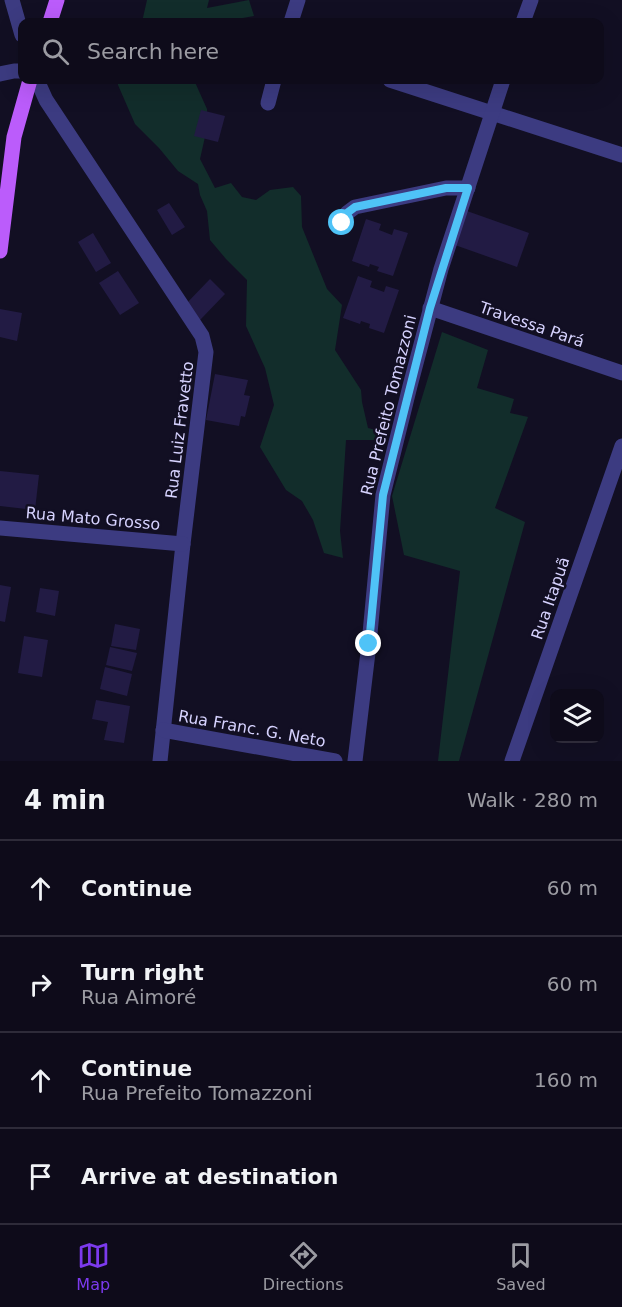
<!DOCTYPE html>
<html lang="en">
<head>
<meta charset="utf-8">
<style>
  body { margin:0; font-family:"DejaVu Sans",sans-serif; background:#1c1927; color:#f1f3f6 }
  .controls { position:absolute; right:18px; bottom:18px; display:grid; overflow:hidden; border-radius:12px; box-shadow:0 6px 24px #0002 }
  .controls button { width:54px; height:54px; display:grid; place-items:center; padding:0; border:0; border-bottom:2px solid #2e2b39; background:#0e0b1a; color:#f1f3f6; font:30px sans-serif }
  .stop { position:absolute; width:18px; height:18px; margin:-14px; border:4px solid #4fc3f7; border-radius:50%; background:#fff }
  .stop.end { background:#4fc3f7; border-color:#fff; box-shadow:0 2px 6px #0008 }
  .list { margin:0; padding:0; list-style:none }
  h2 { display:flex; justify-content:space-between; align-items:center; height:78px; margin:0; padding:0 24px; font-size:26px }
  h2 small { font-size:20px; font-weight:400; color:#9b9ba2 }
  .list li { display:grid; grid-template-columns:39px 1fr auto; gap:18px; align-items:center; box-sizing:border-box; height:96px; padding:0 24px; border-top:2px solid #2e2b39 }
  .list b { display:block; font-size:22px; white-space:nowrap }
  .list p { margin:0; font-size:20px; white-space:nowrap; color:#9b9ba2 }
  .list em { font-size:20px; font-style:normal; color:#9b9ba2 }
  .icon { flex:none; width:33px; height:33px; fill:none; stroke:currentColor; stroke-width:2; stroke-linecap:round; stroke-linejoin:round }
  .map { position:relative; flex:none; width:622px; height:761px; overflow:hidden }
  .search { position:absolute; background:#0e0b1a; box-shadow:0 6px 24px #0002; left:18px; right:18px; top:18px; height:66px; display:flex; align-items:center; gap:15px; box-sizing:border-box; padding:0 21px; border-radius:12px; color:#9b9ba2; font-size:22px }
  .sheet { height:462px; background:#0e0b1a }
  nav { display:flex; justify-content:space-around; align-items:center; box-sizing:border-box; height:84px; border-top:2px solid #2e2b39; background:#0e0b1a; font-size:16px; color:#9b9ba2 }
  nav a { display:grid; justify-items:center; gap:3px }
  nav .on { color:#7c3aed }
  .map>svg:first-child { display:block }
  .green { fill:#122d2b }
  .building { fill:#221b44 }
  .lines { fill:none; stroke-linecap:round; stroke-linejoin:round }
  .minor { stroke:#3c3b81; stroke-width:15 }
  .major { stroke:#bb5cfb; stroke-width:15 }
  .route { stroke:#4fc3f7; stroke-width:8 }
  .labels { text-anchor:middle; stroke-width:5; stroke-linejoin:round; paint-order:stroke }
  .street-label { font-size:16px; fill:#d6d2fe; stroke:#120f23 }
</style>
</head>
<body>
<div class="map">
<svg width="622" height="761" viewBox="0 0 622 761">
  <rect width="100%" height="100%" fill="#120f23"/>
  <g class="green">
    <path d="M147 0H209L207 8 249 0 254 16 220 22H142Z"/>
    <path d="M118 80H194L207 109V128L200 159 215 188 231 183 242 197 256 200 270 190 293 187 301 196 302 227 327 289 342 305 335 350 361 390 362 402 368 428 380 431 378 440H346L340 531 343 558 324 553 313 520 302 501 286 490 260 447 274 405 265 368 246 326 247 280 226 259 210 240 207 211 200 195 198 184 178 171 159 148 135 124 118 85Z"/>
    <path d="M442 332 488 350 477 388 514 399 510 413 528 417 495 508 525 522 459 761H438L460 571 404 555 392 496Z"/>
  </g>
  <g class="building">
    <path d="M201 110 225 116 218 142 194 136Z"/>
    <path d="M169 203 185 227 172 235 157 210Z"/>
    <path d="M467 211 529 233 517 267 455 245Z"/>
    <path d="M366 219 381 224 379 230 392 235 394 229 408 233 393 276 377 271 379 267 370 264 369 267 352 261Z"/>
    <path d="M93 233 111 263 96 272 78 242Z"/>
    <path d="M118 271 139 303 120 315 99 283Z"/>
    <path d="M358 276 372 281 370 287 384 292 386 286 399 290 384 333 369 328 370 324 361 321 360 324 343 318Z"/>
    <path d="M210 279 225 294 200 320 185 305Z"/>
    <path d="M0 309 22 313 17 341 0 337Z"/>
    <path d="M215 374 248 380 244 395 250 396 245 417 241 416 239 426 206 420Z"/>
    <path d="M0 471 39 475 35 510 0 506Z"/>
    <path d="M0 585 11 587 5 622 0 621Z"/>
    <path d="M40 588 59 591 55 616 36 612Z"/>
    <path d="M115 624 140 629 136 650 111 646Z"/>
    <path d="M24 636 48 640 42 677 18 673Z"/>
    <path d="M110 647 137 653 132 671 106 665Z"/>
    <path d="M105 667 132 674 127 696 100 689Z"/>
    <path d="M96 700 130 706 124 743 104 740 108 722 92 719Z"/>
  </g>
  <g class="lines">
    <g class="minor">
      <path d="M12 0 22 35"/>
      <path d="M291 22 298 0"/>
      <path d="M523 22 531 0"/>
      <path d="M0 74 14 71H22"/>
      <path d="M37 80 46 100 202 336 206 352 183 544 160 761"/>
      <path d="M390 80 622 155"/>
      <path d="M268 103 274 80"/>
      <path d="M342 223 347 213 355 207 446 188H468"/>
      <path d="M430 308 622 373"/>
      <path d="M0 528 183 544"/>
      <path d="M163 730 335 761"/>
      <path d="M355 761 369 644 383 495 410 386 441 269 503 80"/>
      <path d="M512 761 622 446"/>
    </g>
    <g class="major">
      <path d="M50 22 57 0"/>
      <path d="M0 251 14 137 30 80"/>
    </g>
  </g>
  <g class="lines">
    <path class="route" d="M342 223 347 213 355 207 446 188H468L430 308 383 495 369 644"/>
  </g>
  <g class="labels">
    <g class="street-label">
      <text transform="translate(532 324) rotate(19)" y="6">Travessa Pará</text>
      <text transform="translate(388 405) rotate(-76)" y="6">Rua Prefeito Tomazzoni</text>
      <text transform="translate(179 430) rotate(-83)" y="6">Rua Luiz Fravetto</text>
      <text transform="translate(93 518) rotate(5)" y="6">Rua Mato Grosso</text>
      <text transform="translate(550 598) rotate(-71)" y="6">Rua Itapuã</text>
      <text transform="translate(252 728) rotate(10)" y="6">Rua Franc. G. Neto</text>
    </g>
  </g>
</svg>
<div class="controls">
<button><svg class="icon" aria-label="layers" viewBox="0 0 24 24"><path d="M12 4l9 5-9 5-9-5zM3 14l9 5 9-5"/></svg></button>
</div>
<div class="stop" style="left:342px;top:223px"></div>
<div class="stop end" style="left:369px;top:644px"></div>
<div class="search"><svg class="icon" aria-label="search" viewBox="0 0 24 24"><circle cx="10" cy="10" r="6"/><path d="M15 15l6 6"/></svg>Search here</div>
</div>
<section class="sheet">
<h2>4 min<small>Walk · 280 m</small></h2>
<ul class="list">
<li><svg class="icon" aria-label="ahead" viewBox="0 0 24 24"><path d="M12 20V5M6 11l6-6 6 6"/></svg><div><b>Continue</b></div><em>60 m</em></li>
<li><svg class="icon" aria-label="right" viewBox="0 0 24 24"><path d="M7 20v-9h11M14 6l5 5-5 5"/></svg><div><b>Turn right</b><p>Rua Aimoré</p></div><em>60 m</em></li>
<li><svg class="icon" aria-label="ahead" viewBox="0 0 24 24"><path d="M12 20V5M6 11l6-6 6 6"/></svg><div><b>Continue</b><p>Rua Prefeito Tomazzoni</p></div><em>160 m</em></li>
<li><svg class="icon" aria-label="arrive" viewBox="0 0 24 24"><path d="M6 21V4h12l-3 4 3 4H6"/></svg><div><b>Arrive at destination</b></div></li>
</ul>
</section>
<nav>
<a class="on"><svg class="icon" aria-label="map" viewBox="0 0 24 24"><path d="M3 6l6-2 6 2 6-2v14l-6 2-6-2-6 2zM9 4v14M15 6v14"/></svg>Map</a>
<a><svg class="icon" aria-label="directions" viewBox="0 0 24 24"><path d="M12 3l9 9-9 9-9-9zM9 14v-3h6M13 9l2 2-2 2"/></svg>Directions</a>
<a><svg class="icon" aria-label="saved" viewBox="0 0 24 24"><path d="M7 4h10v16l-5-4-5 4z"/></svg>Saved</a>
</nav>
</body>
</html>
